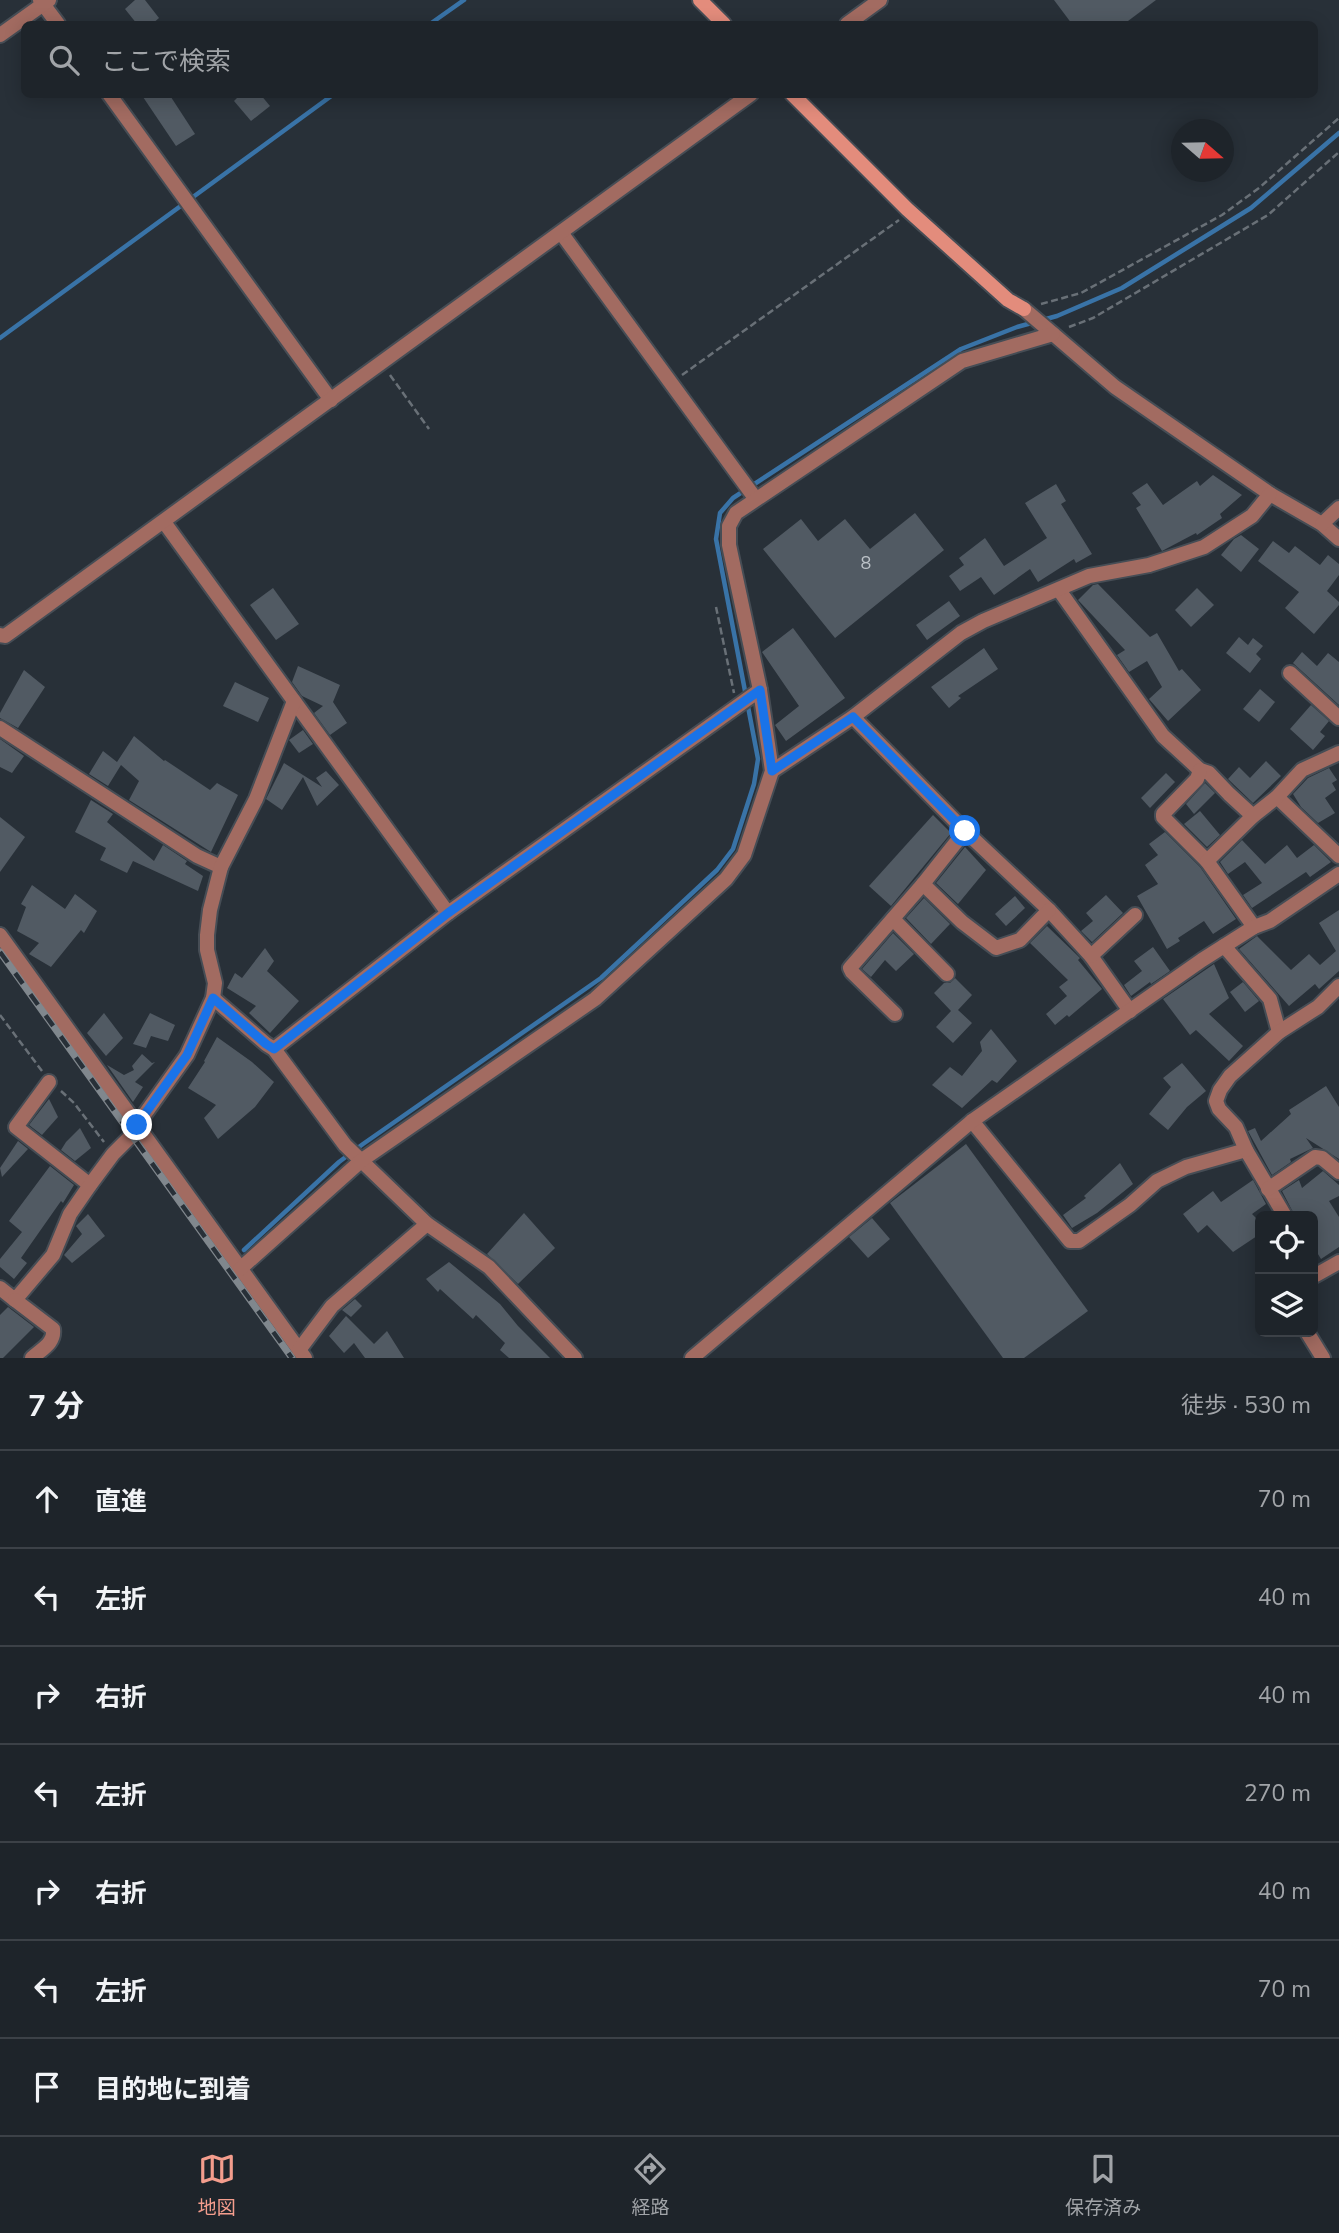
<!DOCTYPE html>
<html lang="ja">
<head>
<meta charset="utf-8">
<style>
  body { margin:0; font-family:"Nunito Sans","Noto Sans JP",sans-serif; background:#2b3036; color:#f1f3f6 }
  .controls { position:absolute; right:21px; bottom:21px; display:grid; overflow:hidden; border-radius:10px; box-shadow:0 4px 18px #0003 }
  .controls button { width:63px; height:63px; display:grid; place-items:center; padding:0; border:0; border-bottom:2px solid #3c4147; background:#1e242a; color:#f1f3f6; font:35px sans-serif }
  .compass { position:absolute; left:1171px; top:119px; width:63px; height:63px; border-radius:50%; background:#1e242a; box-shadow:0 4px 18px #0003; rotate:110deg }
  .stop { position:absolute; width:21px; height:21px; margin:-16px; border:5px solid #1a73e8; border-radius:50%; background:#fff }
  .stop.end { background:#1a73e8; border-color:#fff; box-shadow:0 2px 7px #0008 }
  .list { margin:0; padding:0; list-style:none }
  h2 { display:flex; justify-content:space-between; align-items:center; height:91px; margin:0; padding:0 28px; font-size:30px }
  h2 small { font-size:23px; font-weight:400; color:#a1a4a8 }
  .list li { display:grid; grid-template-columns:46px 1fr auto; gap:21px; align-items:center; box-sizing:border-box; height:98px; padding:0 28px; border-top:2px solid #3c4147 }
  .list b { display:block; font-size:26px; white-space:nowrap }
  .list em { font-size:23px; font-style:normal; color:#a1a4a8 }
  .icon { flex:none; width:38px; height:38px; fill:none; stroke:currentColor; stroke-width:2; stroke-linecap:round; stroke-linejoin:round }
  .map { position:relative; flex:none; width:1339px; height:1358px; overflow:hidden }
  .search { position:absolute; background:#1e242a; box-shadow:0 4px 18px #0003; left:21px; right:21px; top:21px; height:77px; display:flex; align-items:center; gap:18px; box-sizing:border-box; padding:0 24px; border-radius:10px; color:#a1a4a8; font-size:26px }
  .sheet { height:777px; background:#1e242a }
  nav { display:flex; justify-content:space-around; align-items:center; box-sizing:border-box; height:98px; border-top:2px solid #3c4147; background:#1e242a; font-size:19px; color:#a1a4a8 }
  nav a { display:grid; justify-items:center; gap:4px }
  nav .on { color:#f49d8d }
  .map>svg:first-child { display:block }
  .lines { fill:none; stroke-linecap:round; stroke-linejoin:round }
  .stream { stroke:#3973a7; stroke-width:4.5 }
  .building { fill:#515a63 }
  .street-casing { stroke:#464d55; stroke-width:18 }
  .secondary-casing { stroke:#464d55; stroke-width:18 }
  .path { stroke:#697077; stroke-width:2.5; stroke-dasharray:7 3.5; stroke-linecap:butt }
  .street { stroke:#a26b61; stroke-width:14 }
  .secondary { stroke:#e38c7c; stroke-width:14 }
  .rail-casing { stroke:#80878d; stroke-width:7 }
  .rail { stroke:#283038; stroke-width:4.5; stroke-dasharray:13; stroke-linecap:butt }
  .route { stroke:#1a73e8; stroke-width:9 }
  .labels { text-anchor:middle; stroke-width:7; stroke-linejoin:round; paint-order:stroke }
  .number-label { font-size:18px; fill:#bdc3c9 }
</style>
</head>
<body>
<div class="map">
<svg width="1339" height="1358" viewBox="0 0 1339 1358">
  <rect width="100%" height="100%" fill="#283038"/>
  <g class="lines">
    <g class="stream">
      <path d="M430 24 464 0"/>
      <path d="M0 338 334 94"/>
      <path d="M244 1250 339 1162 363 1144 601 978 717 870 733 849 754 784 758 759 716 539 720 513 733 498 961 349 1017 327 1057 316 1122 288 1251 208 1339 133"/>
    </g>
  </g>
  <g class="building">
    <path d="M135 0H145L159 18 152 24H137L125 9Z"/>
    <path d="M1054 0H1156L1124 24H1072Z"/>
    <path d="M141 94H169L195 134 176 146Z"/>
    <path d="M241 94H260L270 106 251 121 234 101Z"/>
    <path d="M1213 475 1242 495 1220 514 1222 518 1197 535 1196 533 1162 551 1136 508 1141 505 1132 493 1147 483 1163 505 1197 481 1200 486Z"/>
    <path d="M1056 484 1066 501 1061 504 1092 554 1076 563 1074 559 1038 582 1030 569 994 595 981 577 960 591 949 576 964 565 959 558 985 538 1004 566 1047 538 1025 503Z"/>
    <path d="M915 513 944 550 835 638 763 549 801 519 818 541 845 519 870 549Z"/>
    <path d="M1241 535 1259 549 1241 572 1221 555 1234 539Z"/>
    <path d="M1273 541 1289 553 1295 546 1320 565 1328 555 1339 564V575L1327 591 1339 602V605L1314 634 1285 608 1299 592 1258 561Z"/>
    <path d="M1098 584 1150 637 1157 633 1179 671 1182 669 1201 690 1168 721 1149 699 1162 687 1147 661 1129 672 1117 655 1125 650 1078 600 1093 585Z"/>
    <path d="M273 588 299 624 276 640 250 605Z"/>
    <path d="M1197 588 1214 605 1191 627 1175 610Z"/>
    <path d="M949 601 960 616 927 640 916 625Z"/>
    <path d="M793 628 845 698 786 741 775 725 799 706 762 652Z"/>
    <path d="M1239 637 1248 645 1253 638 1263 646 1256 654 1261 659 1250 673 1226 653Z"/>
    <path d="M984 648 998 669 958 696 961 698 949 708 931 687Z"/>
    <path d="M1302 652 1317 666 1328 653 1339 662V705L1293 663Z"/>
    <path d="M298 666 340 685 333 702 347 723 330 735 314 713 323 706 302 696 292 682Z"/>
    <path d="M24 670 45 687 18 728 0 718V713Z"/>
    <path d="M235 682 269 698 258 722 223 706Z"/>
    <path d="M1260 689 1275 702 1259 722 1243 709Z"/>
    <path d="M1311 705 1329 721 1320 732 1325 736 1313 750 1290 729Z"/>
    <path d="M303 730 313 744 299 753 289 740Z"/>
    <path d="M134 736 164 761 165 760 210 790 217 783 238 795 211 852 129 800 139 781 121 765 108 786 89 774 103 751 117 762Z"/>
    <path d="M0 739 24 756 12 773 0 767Z"/>
    <path d="M1266 761 1281 776 1253 803 1228 779 1239 767 1250 778Z"/>
    <path d="M284 763 322 787 316 778 326 771 339 785 317 806 303 777 282 810 266 799Z"/>
    <path d="M1329 768 1337 780 1332 783 1336 790 1325 798 1335 813 1318 823 1301 807 1293 794 1308 778Z"/>
    <path d="M1166 773 1175 782 1150 808 1141 798Z"/>
    <path d="M1205 783 1215 793 1194 814 1186 804Z"/>
    <path d="M91 800 113 814 107 822 154 861 163 845 187 861 185 864 203 876 198 891 133 861 127 873 100 860 106 848 75 832Z"/>
    <path d="M1200 811 1220 835 1207 847 1184 824Z"/>
    <path d="M933 815 951 833 891 906 869 886Z"/>
    <path d="M0 817 25 837 0 872Z"/>
    <path d="M1165 832 1200 867 1236 919 1213 934 1204 921 1178 938 1180 941 1167 949 1137 896 1158 884 1145 865 1158 855 1149 844Z"/>
    <path d="M1242 840 1265 864 1287 845 1297 858 1314 845 1331 862 1310 877 1306 872 1252 908 1243 895 1262 883 1245 862 1228 874 1220 862Z"/>
    <path d="M965 847 986 870 958 904 936 883Z"/>
    <path d="M32 885 65 909 75 894 97 911 84 933 81 930 51 967 29 954 39 943 17 931 26 907 21 904Z"/>
    <path d="M1106 895 1123 913 1092 942 1081 931 1093 921 1086 913Z"/>
    <path d="M1015 896 1025 908 1006 926 995 914Z"/>
    <path d="M924 898 950 924 931 944 906 918Z"/>
    <path d="M1339 910V971L1319 989 1315 984 1289 1006 1239 949 1257 936 1291 970 1309 954 1320 965 1336 951 1319 923Z"/>
    <path d="M1047 926 1080 958 1078 960 1102 989 1069 1017 1067 1015 1055 1025 1046 1014 1067 996 1059 987 1068 980 1030 943Z"/>
    <path d="M893 933 914 954 896 971 885 960 871 977 862 969Z"/>
    <path d="M1153 947 1170 971 1151 984 1150 982 1131 996 1124 985 1142 971 1134 961Z"/>
    <path d="M265 948 274 961 267 971 299 1001 270 1033 249 1013 256 1006 227 988 235 973 242 978Z"/>
    <path d="M1214 964 1229 998 1209 1014 1243 1046 1229 1061 1196 1030 1190 1035 1163 999Z"/>
    <path d="M955 978 972 995 958 1010 972 1023 953 1043 936 1027 951 1011 934 993 944 983H950Z"/>
    <path d="M1243 982 1259 1001 1245 1012 1230 992Z"/>
    <path d="M104 1013 123 1038 106 1056 87 1033Z"/>
    <path d="M150 1013 175 1025 168 1041 151 1036 146 1048 133 1044Z"/>
    <path d="M991 1029 1017 1061 997 1083 992 1080 962 1108 932 1085 950 1067 962 1076 982 1051 980 1042Z"/>
    <path d="M217 1037 252 1062 274 1082 255 1107 218 1139 204 1118 216 1105 188 1088 205 1062 204 1061Z"/>
    <path d="M142 1054 152 1063 155 1062 135 1082 143 1087 133 1102 107 1065 124 1075 134 1070 132 1066Z"/>
    <path d="M1182 1063 1206 1091 1187 1107 1168 1130 1149 1114 1171 1087 1163 1078Z"/>
    <path d="M1326 1086 1339 1107V1159L1306 1138 1313 1148 1290 1159 1291 1162 1272 1175 1248 1131 1255 1128 1261 1141 1291 1114 1289 1110Z"/>
    <path d="M49 1099 58 1117 42 1135 29 1125Z"/>
    <path d="M80 1128 91 1148 75 1161 61 1150 66 1142Z"/>
    <path d="M18 1141 28 1149 2 1177 0 1168Z"/>
    <path d="M966 1144 1088 1311 1024 1358H1003L890 1203Z"/>
    <path d="M1120 1163 1133 1184 1097 1213 1072 1228 1063 1215 1086 1198 1084 1196Z"/>
    <path d="M50 1166 74 1185 63 1203 61 1201 21 1258 27 1263 14 1279 0 1267V1259L22 1232 9 1221Z"/>
    <path d="M1323 1171 1339 1185V1196L1329 1201 1339 1217V1247L1321 1259 1313 1246V1216H1295L1282 1191 1299 1180 1302 1188Z"/>
    <path d="M1253 1180 1266 1204 1252 1214 1260 1222V1234L1233 1252 1207 1225 1198 1233 1183 1214 1213 1191 1221 1202Z"/>
    <path d="M524 1213 555 1248 518 1284 487 1254Z"/>
    <path d="M88 1214 105 1236 72 1263 64 1255 82 1234 76 1226Z"/>
    <path d="M872 1218 890 1239 868 1258 849 1237Z"/>
    <path d="M449 1262 500 1304 518 1326 550 1358H509L500 1350 505 1343 476 1315 473 1319 440 1289 438 1292 426 1279Z"/>
    <path d="M355 1299 362 1306 351 1317 342 1310Z"/>
    <path d="M8 1307 34 1327 3 1358H0V1315Z"/>
    <path d="M346 1316 374 1344 387 1331 404 1358H365L354 1343 344 1353 329 1336Z"/>
  </g>
  <g class="lines">
    <g class="street-casing">
      <g id="street">
        <path d="M40 0 58 24"/>
        <path d="M847 24 880 0"/>
        <path d="M0 35 49 0"/>
        <path d="M109 94 331 400"/>
        <path d="M562 234 755 498"/>
        <path d="M1024 309 1115 387 1270 494 1322 524 1339 539"/>
        <path d="M164 522 448 913"/>
        <path d="M1322 524 1339 508"/>
        <path d="M1059 590 1163 736 1200 770 1209 773 1229 794 1253 816"/>
        <path d="M0 635 5 636 12 631 751 94"/>
        <path d="M1290 673 1339 718"/>
        <path d="M760 690 729 545V526L736 513 962 361 1053 334"/>
        <path d="M853 717 965 831 1049 910 1091 956 1130 1011"/>
        <path d="M0 728 197 856 221 867"/>
        <path d="M1200 770 1197 779 1163 814V817L1207 861 1254 927"/>
        <path d="M772 771 853 717 961 633 983 621 1089 576 1149 565 1204 547 1252 516 1270 494"/>
        <path d="M1277 797 1339 856"/>
        <path d="M1207 861 1253 816 1277 797 1302 770 1339 753"/>
        <path d="M923 884 962 922 996 948 1020 940 1049 910"/>
        <path d="M893 919 947 974"/>
        <path d="M0 935 305 1358"/>
        <path d="M1224 946 1270 999 1279 1032"/>
        <path d="M1091 956 1135 915"/>
        <path d="M213 998 266 1044 274 1049 345 1145 427 1224 489 1267 575 1358"/>
        <path d="M895 1014 852 972 850 968 923 884 965 831"/>
        <path d="M49 1082 16 1127 90 1185"/>
        <path d="M972 1121 1070 1241H1079L1130 1205 1157 1181 1186 1167 1246 1150 1285 1216"/>
        <path d="M1246 1150 1236 1127 1219 1109 1216 1101 1220 1090 1230 1076 1279 1032 1318 1007 1339 986"/>
        <path d="M1268 1189 1315 1157 1322 1158 1339 1172"/>
        <path d="M240 1269 362 1160 595 999 726 879 744 855 772 771 760 690 448 913 274 1049"/>
        <path d="M1316 1275 1339 1262"/>
        <path d="M0 1288 15 1300 53 1255 70 1214 90 1185 113 1154 132 1135 137 1125 187 1055 213 998 215 983 207 950V935L210 910 221 867 256 799 294 701"/>
        <path d="M15 1300 53 1329C55 1343 42 1349 32 1358"/>
        <path d="M1307 1332 1323 1358"/>
        <path d="M299 1350 332 1306 427 1224"/>
        <path d="M692 1358 972 1121 1202 960 1254 927 1270 921 1339 874"/>
      </g>
    </g>
    <g class="secondary-casing">
      <g id="secondary">
        <path d="M700 0 724 24"/>
        <path d="M792 94 907 209 1008 300 1024 309"/>
      </g>
    </g>
    <g class="path">
      <path d="M1041 304 1081 293 1222 215 1259 188 1339 118"/>
      <path d="M1069 327 1093 318 1268 215 1339 152"/>
      <path d="M390 375 429 429"/>
      <path d="M682 375 899 220"/>
      <path d="M716 607 734 693"/>
      <path d="M0 1015 42 1071"/>
      <path d="M61 1091 74 1103 104 1142"/>
    </g>
    <use href="#street" class="street"/>
    <use href="#secondary" class="secondary"/>
    <g class="rail-casing">
      <path id="rail" d="M0 952 292 1358"/>
    </g>
    <use href="#rail" class="rail"/>
  </g>
  <g class="lines">
    <path class="route" d="M137 1125 187 1055 213 998 266 1044 274 1049 448 913 760 690 772 771 853 717 965 831"/>
  </g>
  <g class="labels">
    <g class="number-label">
      <text x="866" y="569">8</text>
    </g>
  </g>
</svg>
<div class="controls">
<button><svg class="icon" aria-label="locate" viewBox="0 0 24 24"><circle cx="12" cy="12" r="6"/><path d="M12 2v4M12 18v4M2 12h4M18 12h4"/></svg></button>
<button><svg class="icon" aria-label="layers" viewBox="0 0 24 24"><path d="M12 4l9 5-9 5-9-5zM3 14l9 5 9-5"/></svg></button>
</div>
<svg class="compass" viewBox="-18 -18 36 36"><path d="M0-13l5 13h-10z" fill="#e53935"/><path d="M0 13l5-13h-10z" fill="#a1a4a8"/></svg>
<div class="stop" style="left:965px;top:831px"></div>
<div class="stop end" style="left:137px;top:1125px"></div>
<div class="search"><svg class="icon" aria-label="search" viewBox="0 0 24 24"><circle cx="10" cy="10" r="6"/><path d="M15 15l6 6"/></svg>ここで検索</div>
</div>
<section class="sheet">
<h2>7 分<small>徒歩 · 530 m</small></h2>
<ul class="list">
<li><svg class="icon" aria-label="ahead" viewBox="0 0 24 24"><path d="M12 20V5M6 11l6-6 6 6"/></svg><div><b>直進</b></div><em>70 m</em></li>
<li><svg class="icon" aria-label="left" viewBox="0 0 24 24"><path d="M17 20v-9H6M10 6l-5 5 5 5"/></svg><div><b>左折</b></div><em>40 m</em></li>
<li><svg class="icon" aria-label="right" viewBox="0 0 24 24"><path d="M7 20v-9h11M14 6l5 5-5 5"/></svg><div><b>右折</b></div><em>40 m</em></li>
<li><svg class="icon" aria-label="left" viewBox="0 0 24 24"><path d="M17 20v-9H6M10 6l-5 5 5 5"/></svg><div><b>左折</b></div><em>270 m</em></li>
<li><svg class="icon" aria-label="right" viewBox="0 0 24 24"><path d="M7 20v-9h11M14 6l5 5-5 5"/></svg><div><b>右折</b></div><em>40 m</em></li>
<li><svg class="icon" aria-label="left" viewBox="0 0 24 24"><path d="M17 20v-9H6M10 6l-5 5 5 5"/></svg><div><b>左折</b></div><em>70 m</em></li>
<li><svg class="icon" aria-label="arrive" viewBox="0 0 24 24"><path d="M6 21V4h12l-3 4 3 4H6"/></svg><div><b>目的地に到着</b></div></li>
</ul>
</section>
<nav>
<a class="on"><svg class="icon" aria-label="map" viewBox="0 0 24 24"><path d="M3 6l6-2 6 2 6-2v14l-6 2-6-2-6 2zM9 4v14M15 6v14"/></svg>地図</a>
<a><svg class="icon" aria-label="directions" viewBox="0 0 24 24"><path d="M12 3l9 9-9 9-9-9zM9 14v-3h6M13 9l2 2-2 2"/></svg>経路</a>
<a><svg class="icon" aria-label="saved" viewBox="0 0 24 24"><path d="M7 4h10v16l-5-4-5 4z"/></svg>保存済み</a>
</nav>
</body>
</html>
